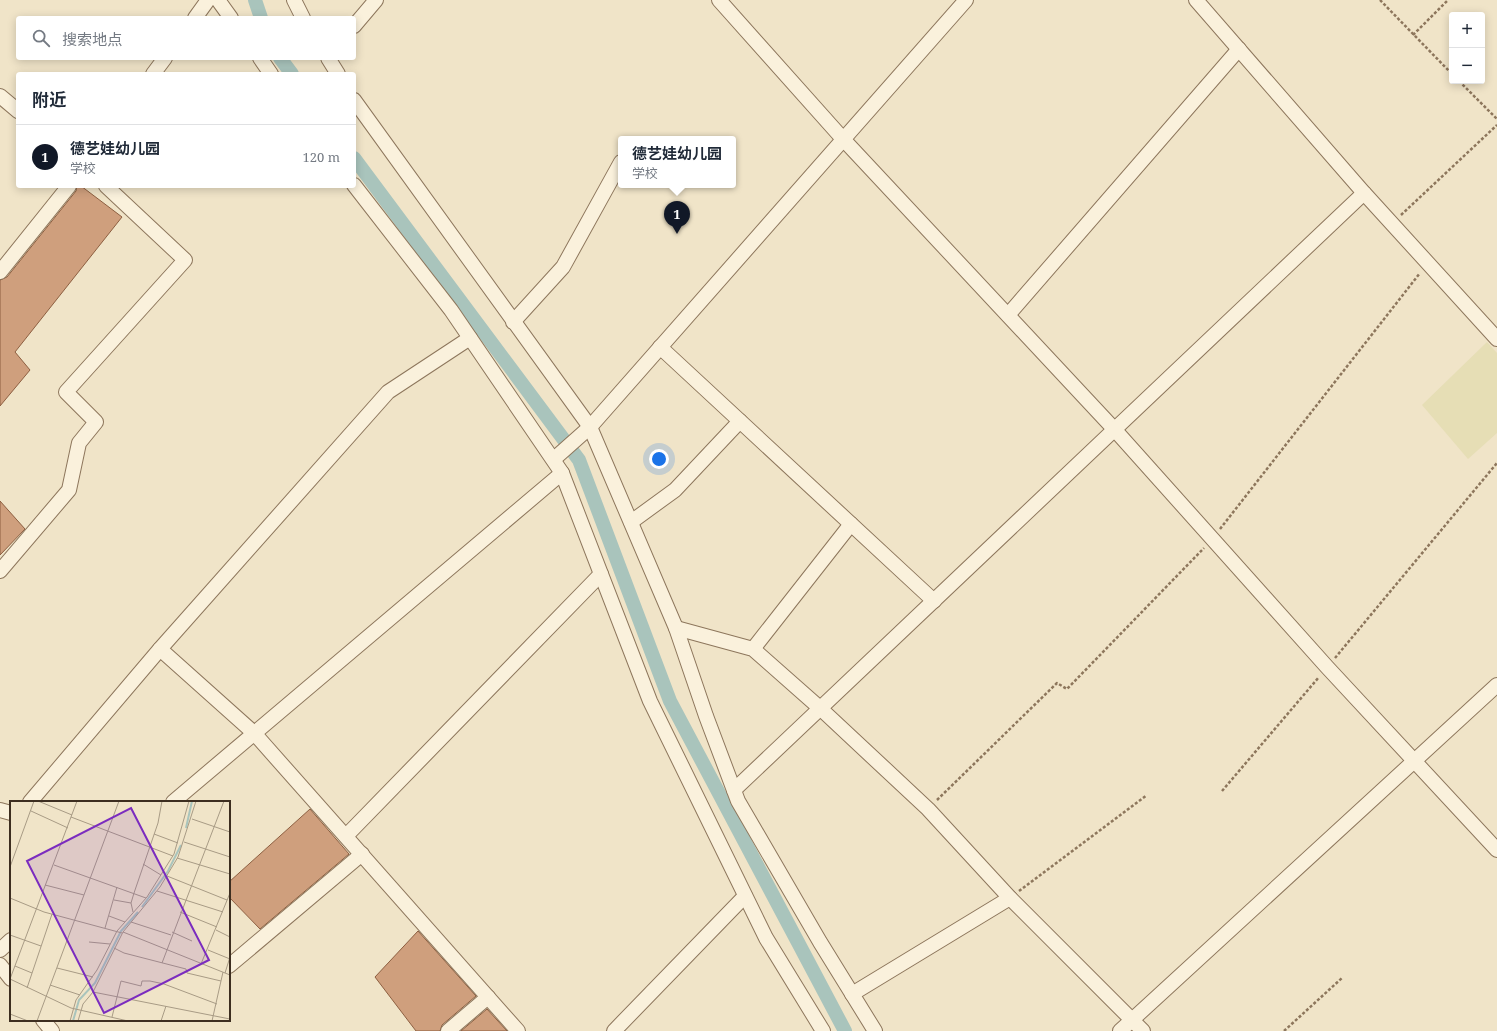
<!DOCTYPE html>
<html lang="zh">
<head>
<meta charset="utf-8">
<style>
  body { margin:0; font-family:"Noto Serif","Noto Sans SC",serif; background:#f6f6f7; color:#1f2937 }
  .controls { position:absolute; right:12px; top:12px; display:grid; overflow:hidden; border-radius:4px; box-shadow:0 2px 10px #0003 }
  .controls button { width:36px; height:36px; display:grid; place-items:center; padding:0; border:0; border-bottom:1px solid #e0e1e3; background:#fff; color:#1f2937; font:20px sans-serif }
  .you { position:absolute; left:659px; top:459px; width:14px; height:14px; margin:-10px; border:3px solid #fff; border-radius:50%; background:#1a73e8; box-shadow:0 0 0 6px #1a73e833 }
  .badge { display:grid; place-items:center; width:26px; height:26px; border-radius:50%; background:#111827; color:#fff; font-size:13px; font-weight:700 }
  .pin { position:absolute; translate:-50% -33px; filter:drop-shadow(0 1px 2px #0008) }
  .pin::after { content:''; position:absolute; top:21px; width:14px; height:12px; background:inherit; clip-path:polygon(0 0,100% 0,50% 100%) }
  .popup { position:absolute; left:618px; top:136px; width:118px; height:52px; box-sizing:border-box; display:grid; place-content:center; border-radius:4px; background:#fff; filter:drop-shadow(0 1px 3px #0005); font-size:13px; white-space:nowrap; color:#747a83 }
  .popup b { font-size:15px; color:#1f2937 }
  .popup::after { content:''; position:absolute; left:50%; top:100%; margin-left:-8px; border:8px solid transparent; border-top-color:#fff }
  .list { margin:0; padding:0; list-style:none }
  h2 { display:flex; justify-content:space-between; align-items:center; height:52px; margin:0; padding:0 16px; font-size:17px }
  h2 small { font-size:13px; font-weight:400; color:#747a83 }
  .list li { display:grid; grid-template-columns:26px 1fr auto; gap:12px; align-items:center; box-sizing:border-box; height:64px; padding:0 16px; border-top:1px solid #e0e1e3 }
  .list b { display:block; font-size:15px; white-space:nowrap }
  .list p { margin:0; font-size:13px; white-space:nowrap; color:#747a83 }
  .list em { font-size:13px; font-style:normal; color:#747a83 }
  .icon { flex:none; width:22px; height:22px; fill:none; stroke:currentColor; stroke-width:2; stroke-linecap:round; stroke-linejoin:round }
  .map { position:relative; flex:none; width:1497px; height:1031px; overflow:hidden }
  .search { position:absolute; background:#fff; box-shadow:0 2px 10px #0003; left:16px; top:16px; width:340px; height:44px; display:flex; align-items:center; gap:10px; box-sizing:border-box; padding:0 14px; border-radius:4px; color:#747a83; font-size:15px }
  .panel { position:absolute; background:#fff; box-shadow:0 2px 10px #0003; left:16px; top:72px; width:340px; height:116px; border-radius:4px }
  .map>svg:first-child { display:block }
  .farmland { fill:#e6deb5 }
  .lines { fill:none; stroke-linecap:round; stroke-linejoin:round }
  .canal { stroke:#a9c4bc; stroke-width:14 }
  .building { fill:#cf9f7d; stroke:#8d5f41 }
  .minor-casing { stroke:#8d765c; stroke-width:16 }
  .path { stroke:#8d765c; stroke-width:2.5; stroke-dasharray:3 2; stroke-linecap:butt }
  .minor { stroke:#faf1dc; stroke-width:14 }
  .inset-river { fill:none; stroke:#a9c4bc; stroke-width:2 }
  .inset-road { fill:none; stroke:#a89b85; stroke-width:1 }
  .view { fill:#7b2cbf; fill-opacity:0.15; stroke:#7b2cbf; stroke-width:2 }
  .inset-edge { fill:none; stroke:#3d2e20; stroke-width:2 }
</style>
</head>
<body>
<div class="map">
<svg width="1497" height="1031" viewBox="0 0 1497 1031">
  <rect width="100%" height="100%" fill="#f0e4c8"/>
  <path class="farmland" d="M1487 342 1497 353V433L1468 459 1422 405Z"/>
  <g class="lines">
    <g class="canal">
      <path d="M255 0 261 18"/>
      <path d="M280 58 292 74"/>
      <path d="M354 158 579 460 670 701 845 1031"/>
    </g>
  </g>
  <g class="building">
    <path d="M77 186H81L122 217 15 352 30 370 0 406V280L7 277 76 191Z"/>
    <path d="M0 501 25 529 0 555Z"/>
    <path d="M310 809 349 854 260 929 229 897V882Z"/>
    <path d="M418 931 476 996 442 1025 440 1031H416L375 977Z"/>
    <path d="M487 1009 507 1031H461Z"/>
  </g>
  <g class="lines">
    <g class="minor-casing">
      <g id="minor">
        <path d="M218 0 231 18"/>
        <path d="M294 0 303 18"/>
        <path d="M719 0 843 139 1115 430 1327 667 1497 850"/>
        <path d="M1196 0 1364 193 1497 339"/>
        <path d="M195 18 208 0"/>
        <path d="M354 26 376 0"/>
        <path d="M260 58 271 74"/>
        <path d="M328 58 338 74"/>
        <path d="M153 74 165 58"/>
        <path d="M0 96 18 111"/>
        <path d="M354 100 590 427 676 628 706 716 738 801 820 942 875 1031"/>
        <path d="M354 185 451 310 562 473 650 701 766 938 823 1031"/>
        <path d="M0 272 69 186"/>
        <path d="M1008 315 1239 49"/>
        <path d="M513 322 563 267 621 162"/>
        <path d="M660 347 934 601"/>
        <path d="M554 459 590 427 966 0"/>
        <path d="M631 522 675 490 740 421"/>
        <path d="M0 571 69 490 79 443 96 422 66 392 185 260 106 186"/>
        <path d="M676 628 753 649 821 709 928 809 1010 898 1143 1031"/>
        <path d="M160 649 254 733 518 1031"/>
        <path d="M753 649 851 524"/>
        <path d="M734 790 1364 193"/>
        <path d="M30 802 160 649 388 392 470 338"/>
        <path d="M173 802 562 473"/>
        <path d="M0 810 11 813"/>
        <path d="M346 836 601 574"/>
        <path d="M0 950 11 940"/>
        <path d="M0 965 11 979"/>
        <path d="M229 966 362 854"/>
        <path d="M852 994 1010 898"/>
        <path d="M43 1020 52 1031"/>
        <path d="M448 1031 488 997"/>
        <path d="M614 1031 745 896"/>
        <path d="M1120 1031 1497 685"/>
      </g>
    </g>
    <g class="path">
      <path d="M1380 0 1452 74"/>
      <path d="M1413 35 1448 0"/>
      <path d="M1459 81 1497 119"/>
      <path d="M1401 215 1497 125"/>
      <path d="M1220 529 1420 273"/>
      <path d="M1335 658 1497 463"/>
      <path d="M1222 791 1319 677"/>
      <path d="M937 800 1057 683 1067 689 1204 548"/>
      <path d="M1019 891 1147 795"/>
      <path d="M1284 1031 1342 978"/>
    </g>
    <use href="#minor" class="minor"/>
  </g>
  <g transform="translate(10 801)">
    <rect width="220" height="220" fill="#f0e4c8"/>
    <path class="inset-river" d="M176 27 182 0M132 106 158 70 171 44M63 220 69 199 85 182 111 130 128 111"/>
    <path class="inset-road" d="M28 0 62 14M67 0 0 178 61 207 118 220M21 10 58 27M61 16 163 55M182 18 220 31M144 33 168 42M174 41 220 56M167 57 220 73M133 63 151 74M44 64 136 97M0 66 24 0M157 75 217 99M35 84 74 94M147 90 213 111M0 97 34 111 112 132M104 99 121 102M123 111 121 102 124 92 148 22 152 0M170 111 207 126M99 115 115 121M121 121 161 134M95 127 107 86M206 129 220 136M113 131 220 174M162 131 182 140M0 134 31 145M79 141 100 143M104 147 114 152 176 168 177 172 211 180M198 149 220 158M152 162 214 0M191 163 220 92M5 165 22 172M47 167 83 176M215 172 220 156M40 184 70 194M17 187 42 113M83 191 220 218M0 213 18 220M102 216 111 180 131 185 132 180H140L154 183 207 203M27 220 109 0M60 220 66 199 87 169 107 130 137 96 164 53 179 0M68 220 73 203 83 191 113 131 150 86 168 56 186 0M151 220 156 205M202 220 213 171"/>
    <path class="view" d="M121 7 199 159 94 212 17 60Z"/>
    <rect width="220" height="220" class="inset-edge"/>
  </g>
</svg>
<div class="controls">
<button>+</button>
<button>−</button>
</div>
<div class="you"></div>
<div class="pin badge" style="left:677px;top:234px">1</div>
<div class="popup"><b>德艺娃幼儿园</b>学校</div>
<div class="search"><svg class="icon" aria-label="search" viewBox="0 0 24 24"><circle cx="10" cy="10" r="6"/><path d="M15 15l6 6"/></svg>搜索地点</div>
<section class="panel">
<h2>附近<small></small></h2>
<ul class="list">
<li><span class="badge">1</span><div><b>德艺娃幼儿园</b><p>学校</p></div><em>120 m</em></li>
</ul>
</section>
</div>
</body>
</html>
